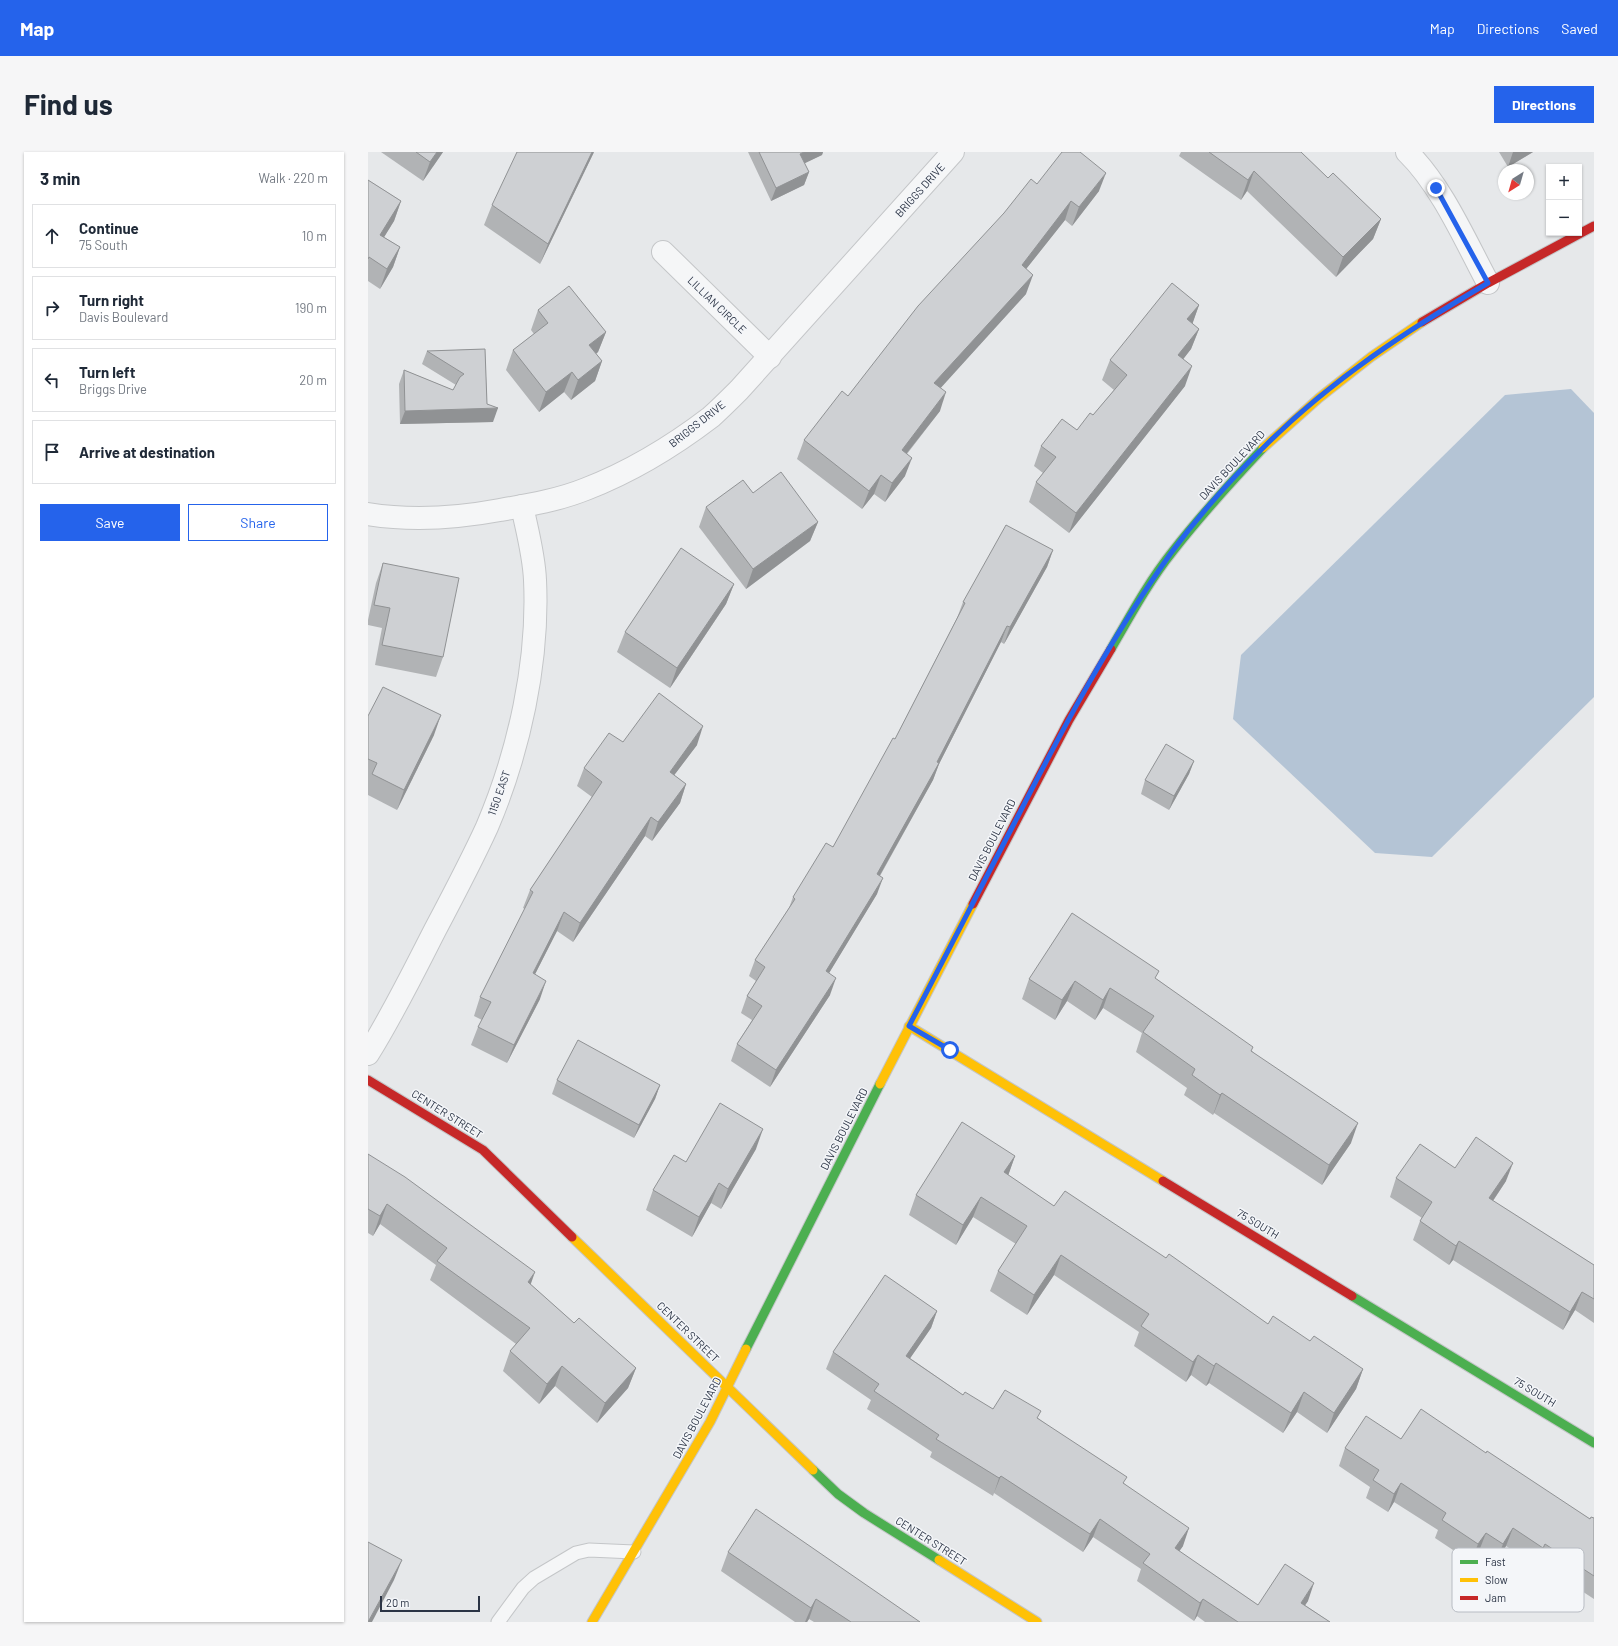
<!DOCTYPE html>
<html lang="en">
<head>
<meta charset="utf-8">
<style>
  body { margin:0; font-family:Barlow,sans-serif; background:#f6f6f7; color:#1f2937 }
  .controls { position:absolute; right:12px; top:12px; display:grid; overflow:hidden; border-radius:0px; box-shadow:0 1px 3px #0004 }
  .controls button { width:36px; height:36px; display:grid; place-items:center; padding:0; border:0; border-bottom:1px solid #e0e1e3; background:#fff; color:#1f2937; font:20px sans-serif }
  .compass { position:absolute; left:1130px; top:12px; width:36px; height:36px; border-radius:50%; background:#fff; box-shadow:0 1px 3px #0004; rotate:217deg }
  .scale { position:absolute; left:12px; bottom:10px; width:100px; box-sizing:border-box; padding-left:4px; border:2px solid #2b3445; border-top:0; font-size:11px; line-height:14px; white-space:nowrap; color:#2b3445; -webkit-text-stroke:3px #f4f6f9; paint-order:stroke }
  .stop { position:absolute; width:12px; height:12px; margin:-9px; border:3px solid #2563eb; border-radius:50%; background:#fff }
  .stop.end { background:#2563eb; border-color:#fff; box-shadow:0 1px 4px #0008 }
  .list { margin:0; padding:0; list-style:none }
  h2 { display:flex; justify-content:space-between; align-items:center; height:52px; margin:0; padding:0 16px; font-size:17px }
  h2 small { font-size:13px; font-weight:400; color:#747a83 }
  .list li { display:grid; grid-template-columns:26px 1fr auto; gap:12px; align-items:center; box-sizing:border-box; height:64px; margin:0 8px 8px; padding:0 8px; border:1px solid #e0e1e3; border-radius:0px }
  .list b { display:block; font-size:15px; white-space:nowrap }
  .list p { margin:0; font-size:13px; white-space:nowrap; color:#747a83 }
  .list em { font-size:13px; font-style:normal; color:#747a83 }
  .actions { display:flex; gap:8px; padding:12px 16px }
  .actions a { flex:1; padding:9px 0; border:1px solid #2563eb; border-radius:0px; text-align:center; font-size:14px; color:#2563eb }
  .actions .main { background:#2563eb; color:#fff }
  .icon { flex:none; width:22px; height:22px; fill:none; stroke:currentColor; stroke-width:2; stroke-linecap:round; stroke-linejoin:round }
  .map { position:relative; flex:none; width:1226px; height:1470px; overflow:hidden; border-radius:0px }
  header { display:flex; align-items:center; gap:24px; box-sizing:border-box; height:56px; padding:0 20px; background:#2563eb; color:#fff }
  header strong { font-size:19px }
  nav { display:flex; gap:22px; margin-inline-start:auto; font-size:14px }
  .intro { display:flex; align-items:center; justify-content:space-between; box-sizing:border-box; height:96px; padding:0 24px }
  h1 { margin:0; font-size:28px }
  .button { padding:10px 18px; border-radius:0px; background:#2563eb; color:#fff; font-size:14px; font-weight:700 }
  main { display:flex; gap:24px; padding:0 24px }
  aside { flex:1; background:#fff; border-radius:0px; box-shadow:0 1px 3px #0004 }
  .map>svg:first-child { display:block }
  .water { fill:#b4c4d5 }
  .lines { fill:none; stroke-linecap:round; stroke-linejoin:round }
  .lane-casing { stroke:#c4c6c8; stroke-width:15 }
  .street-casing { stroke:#c4c6c8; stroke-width:24 }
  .fast-casing { stroke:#c4c6c8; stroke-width:11 }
  .slow-casing { stroke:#c4c6c8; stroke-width:11 }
  .jam-casing { stroke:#c4c6c8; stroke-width:11 }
  .lane { stroke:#f5f6f7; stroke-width:13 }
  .street { stroke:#f5f6f7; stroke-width:22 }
  .fast { stroke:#4caf50; stroke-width:9 }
  .slow { stroke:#ffc107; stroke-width:9 }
  .jam { stroke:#c62828; stroke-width:9 }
  .wall { fill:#b1b3b5 }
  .shaded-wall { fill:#909294 }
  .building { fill:#ced0d3; stroke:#909294 }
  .route { stroke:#2563eb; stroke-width:5 }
  .labels { text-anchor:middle; stroke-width:3; stroke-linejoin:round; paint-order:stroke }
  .street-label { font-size:11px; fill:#2b3445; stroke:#f4f6f9 }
  .key { fill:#f4f6f9; stroke:#b8bcc3; stroke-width:1 }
  .key-label { font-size:11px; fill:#2b3445 }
</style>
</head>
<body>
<header>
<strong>Map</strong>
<nav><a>Map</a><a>Directions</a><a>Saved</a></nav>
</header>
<div class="intro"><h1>Find us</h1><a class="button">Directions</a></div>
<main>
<aside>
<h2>3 min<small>Walk · 220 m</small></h2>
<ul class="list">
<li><svg class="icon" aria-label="ahead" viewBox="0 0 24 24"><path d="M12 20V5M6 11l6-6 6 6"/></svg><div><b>Continue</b><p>75 South</p></div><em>10 m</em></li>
<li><svg class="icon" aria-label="right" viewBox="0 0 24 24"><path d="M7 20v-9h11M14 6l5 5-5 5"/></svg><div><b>Turn right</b><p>Davis Boulevard</p></div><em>190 m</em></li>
<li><svg class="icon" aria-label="left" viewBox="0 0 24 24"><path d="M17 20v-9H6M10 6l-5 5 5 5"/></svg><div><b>Turn left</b><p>Briggs Drive</p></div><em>20 m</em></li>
<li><svg class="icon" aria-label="arrive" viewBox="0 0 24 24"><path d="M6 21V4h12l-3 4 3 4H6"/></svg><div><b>Arrive at destination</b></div></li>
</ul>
<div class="actions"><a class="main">Save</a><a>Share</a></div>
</aside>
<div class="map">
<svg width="1226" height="1470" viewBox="0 0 1226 1470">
  <rect width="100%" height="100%" fill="#e6e8ea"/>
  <path class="water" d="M1203 237 1226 261V545L1064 705 1007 701 865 567 873 503 1137 243Z"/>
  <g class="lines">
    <g class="lane-casing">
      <path id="lane" d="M130 1470 155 1436 166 1426 208 1401 221 1398 266 1400"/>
    </g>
    <g class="street-casing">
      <g id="street">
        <path d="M1039 0C1073 33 1097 88 1120 131"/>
        <path d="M295 100 402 205"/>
        <path d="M0 362C43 369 89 366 132 358 161 353 191 348 218 337 262 320 305 294 343 265 353 256 362 247 371 238L585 0"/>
        <path d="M0 902C25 862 46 819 67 778 85 744 103 710 119 675 151 600 171 510 167 428 166 403 159 378 154 354"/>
      </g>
    </g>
    <g class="fast-casing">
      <g id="fast">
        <path d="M743 497C762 464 781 429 805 399 833 363 864 329 895 296"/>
        <path d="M984 1144 1226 1291"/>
        <path d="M378 1197 512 932"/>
        <path d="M445 1318 470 1342 496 1361 571 1408"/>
      </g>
    </g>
    <g class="slow-casing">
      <g id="slow">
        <path d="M895 296 951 246 1003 205 1054 170"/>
        <path d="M541 874 795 1029"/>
        <path d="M512 932 605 752"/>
        <path d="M204 1085 445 1318"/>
        <path d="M571 1408 669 1470"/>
        <path d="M224 1470 342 1270 378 1197"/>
      </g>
    </g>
    <g class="jam-casing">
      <g id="jam">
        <path d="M1054 170 1120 131 1226 74"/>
        <path d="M605 752 701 568 743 497"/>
        <path d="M0 928 115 998 204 1085"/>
        <path d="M795 1029 984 1144"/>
      </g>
    </g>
    <use href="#lane" class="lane"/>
    <use href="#street" class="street"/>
    <use href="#fast" class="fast"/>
    <use href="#slow" class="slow"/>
    <use href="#jam" class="jam"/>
  </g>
  <g class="wall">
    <path d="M13 0H75L55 29Z"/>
    <path d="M226 0 172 112 116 73 124 53Z"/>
    <path d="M380 0H455L454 3 436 11 441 20 436 33 403 49Z"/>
    <path d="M813 0H933L960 26 1013 67 1005 87 968 125 879 39 873 48 811 4Z"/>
    <path d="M1131 0H1165L1140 15Z"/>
    <path d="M0 28 33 49 26 69 16 85 32 95 25 115 12 137 0 129Z"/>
    <path d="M669 32 731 39 704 74 697 68 658 117V142L572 236V259L539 302 537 324 517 350 506 342 494 357 429 307 436 288 480 244Z"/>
    <path d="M831 153 824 172 831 177 823 197 815 207 817 234 701 381 661 350 668 330 675 321 666 314 673 294 709 278 725 263 746 238 734 228 742 208Z"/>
    <path d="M170 158 238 180 230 200 228 202 234 209 227 229 203 248 196 240 171 260 138 218 145 198 166 182 163 178Z"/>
    <path d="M117 197 119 252 125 270 32 272 31 232 36 218 85 238 88 233 54 212 59 199Z"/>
    <path d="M385 341 450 370 442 389 378 437 331 375 338 355Z"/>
    <path d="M685 398 679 415 636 492 633 490 571 612 565 628 512 724 509 742 461 821 462 843 402 935 363 909 369 892 384 868 373 861 379 844 388 829 381 824 387 808 421 756 425 745 465 695 527 587 589 466 595 450Z"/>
    <path d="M15 411 75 505 68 525 7 513 14 476 0 473V468L8 431Z"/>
    <path d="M366 432 358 452 302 536 249 500 257 480Z"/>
    <path d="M0 564 66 583 29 658 0 643Z"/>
    <path d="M255 590 329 593 306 623 318 632 312 651 284 689 277 684 205 790 189 779 167 822 172 847 139 911 103 893 110 875 114 868 106 864 112 845 157 757 155 756 162 738 224 645 209 634 216 616Z"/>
    <path d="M826 609 821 622 801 658 773 642 777 628Z"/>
    <path d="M661 827H789L884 899 983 991 954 1033 846 961 845 963 816 943 819 936 768 900 774 881 735 856 727 868 699 849 687 868 654 847Z"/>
    <path d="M189 928 292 933 287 947 266 986 184 942Z"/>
    <path d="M388 997 353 1057 343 1051 324 1085 278 1058 285 1038 318 1010Z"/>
    <path d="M0 1002 162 1132 206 1171 268 1216 260 1236 229 1271 187 1234 171 1252 135 1219 142 1199 148 1192 62 1128 68 1113 12 1072 5 1084 0 1081Z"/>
    <path d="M647 1004 640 1023 686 1054 798 1106 900 1172 942 1189 995 1217 988 1237 959 1281 929 1260 915 1281 841 1231 838 1234 823 1223 818 1230 766 1194 771 1180 686 1123 659 1163 622 1139 630 1119 648 1092 605 1065 588 1093 541 1063 548 1043Z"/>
    <path d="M1087 1016 1138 1029 1125 1049 1226 1113V1171L1207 1158 1195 1178 1085 1108 1081 1113 1045 1088 1052 1069 1054 1066 1022 1045 1028 1026Z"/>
    <path d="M569 1159 563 1176 542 1206 595 1243 625 1257 670 1266 757 1332 815 1394 811 1399 890 1453 940 1449 937 1453 962 1470H837L829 1464 826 1469 769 1429 773 1417 725 1385 715 1400 626 1341 625 1344 562 1305 564 1300 499 1257 503 1248 458 1217 465 1200Z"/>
    <path d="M1033 1287 1118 1301 1222 1367 1226 1366V1447L1171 1411 1169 1414 1138 1394 1128 1410 1111 1399 1103 1410 1067 1386 1070 1378 1026 1350 1020 1360 998 1346 1002 1335 971 1314 977 1296Z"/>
    <path d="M360 1400 552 1470H446L441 1467 439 1470H427L353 1419Z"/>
  </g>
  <g class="shaded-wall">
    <path d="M69 0H75L55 29 62 10Z"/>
    <path d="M224 0H226L172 112 180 92Z"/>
    <path d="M436 0H455L454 3 427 16 432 2Z"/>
    <path d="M1145 0H1165L1140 15Z"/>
    <path d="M886 19 879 39 873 48 880 28Z"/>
    <path d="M441 20 436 33 403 49 408 36Z"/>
    <path d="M738 21 731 39 704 74 711 55Z"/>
    <path d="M33 49 26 69 5 103 12 83Z"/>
    <path d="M703 49 697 68 647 131 654 113Z"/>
    <path d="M1013 67 1005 87 968 125 975 105Z"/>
    <path d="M32 95 25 115 12 137 19 117Z"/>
    <path d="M665 123 658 142 560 250 566 231Z"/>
    <path d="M831 153 824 173 819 167Z"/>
    <path d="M831 177 823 197 803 223 810 203Z"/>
    <path d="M238 180 230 200 214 213 221 193Z"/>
    <path d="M234 209 227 229 203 248 210 228Z"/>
    <path d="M824 214 817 234 701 381 708 361Z"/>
    <path d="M204 220 196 240 171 260 178 240Z"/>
    <path d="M578 240 572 259 527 316 534 298Z"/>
    <path d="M130 256 125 270 32 272 37 259Z"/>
    <path d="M544 306 537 324 517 350 524 331Z"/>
    <path d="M513 323 506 342 494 357 501 339Z"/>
    <path d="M450 370 442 389 378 437 385 417Z"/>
    <path d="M685 398 679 415 636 492 642 475Z"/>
    <path d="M366 432 358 452 302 536 309 516Z"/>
    <path d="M639 474 633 490 571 612 565 628 503 739 509 722 569 610Z"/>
    <path d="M73 563 66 583 29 658 36 638Z"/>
    <path d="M335 574 329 593 295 638 302 620Z"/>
    <path d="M826 609 821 622 801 658 806 644Z"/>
    <path d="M318 632 312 651 284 689 290 670Z"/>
    <path d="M283 665 277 684 205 790 212 771Z"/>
    <path d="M515 726 509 742 452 836 458 819Z"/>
    <path d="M196 760 189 779 158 840 165 821Z"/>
    <path d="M468 826 462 843 402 935 408 918Z"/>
    <path d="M178 829 172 847 139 911 146 893Z"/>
    <path d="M707 829 699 849 687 868 694 848Z"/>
    <path d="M742 836 735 856 727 868 735 848Z"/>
    <path d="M292 933 287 947 266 986 271 973Z"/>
    <path d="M854 941 846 961 845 963 852 943Z"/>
    <path d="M990 971 983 991 954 1033 961 1013Z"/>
    <path d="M395 977 388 997 353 1057 360 1037Z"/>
    <path d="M647 1004 640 1024 636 1020Z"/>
    <path d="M1145 1011 1138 1029 1114 1065 1121 1046Z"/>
    <path d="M351 1031 343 1051 324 1085 331 1065Z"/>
    <path d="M613 1045 605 1065 588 1093 595 1073Z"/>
    <path d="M19 1052 12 1072 5 1084 12 1064Z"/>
    <path d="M1091 1089 1085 1108 1081 1113 1088 1094Z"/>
    <path d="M693 1103 686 1123 659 1163 666 1143Z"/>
    <path d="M167 1120 160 1140V1130Z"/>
    <path d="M1214 1140 1207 1158 1195 1178 1202 1160Z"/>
    <path d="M569 1159 563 1176 532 1221 538 1204Z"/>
    <path d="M830 1203 823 1223 818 1230 825 1210Z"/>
    <path d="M848 1211 841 1231 838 1234 846 1214Z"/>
    <path d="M194 1214 187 1234 171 1252 179 1232Z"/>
    <path d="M268 1216 260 1236 229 1271 237 1251Z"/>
    <path d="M995 1217 988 1237 959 1281 966 1261Z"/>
    <path d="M936 1240 929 1260 915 1281 923 1261Z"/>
    <path d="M633 1324 626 1341 625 1344 631 1326Z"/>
    <path d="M1033 1331 1026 1350 1020 1360 1026 1342Z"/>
    <path d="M732 1367 725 1385 715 1400 722 1382Z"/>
    <path d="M821 1376 815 1394 801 1414 807 1396Z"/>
    <path d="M1145 1376 1138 1394 1128 1410 1135 1392Z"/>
    <path d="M1118 1381 1111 1399 1103 1410 1110 1392Z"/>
    <path d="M1177 1392 1171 1411 1169 1414 1175 1396Z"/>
    <path d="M34 1408 26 1428 4 1470H0Z"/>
    <path d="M946 1431 940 1449 927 1468 933 1451Z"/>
    <path d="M448 1447 441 1467 439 1470H437L443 1456Z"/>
    <path d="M835 1447 829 1464 826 1469 832 1451Z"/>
  </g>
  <g class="building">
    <path d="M48 0H69L62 10Z"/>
    <path d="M149 0H224L180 92 124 53Z"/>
    <path d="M391 0H436L432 2 441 20 408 36Z"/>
    <path d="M694 0H712L738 21 711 55 703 49 654 113 665 123 566 231 578 240 534 298 544 306 524 331 513 323 501 339 436 288 474 239 480 244 550 154 636 61 663 27 669 32Z"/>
    <path d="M841 0H933L960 26 965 21 1013 67 975 105 886 19 880 28Z"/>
    <path d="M0 28 33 49 12 83 32 95 19 117 1 105 0 107Z"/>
    <path d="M804 131 831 153 819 167 831 177 810 203 824 214 708 361 668 330 688 305 673 294 694 267 709 278 722 261 725 263 759 223 742 208Z"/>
    <path d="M201 134 238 180 221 193 234 209 210 228 204 220 178 240 145 198 180 171 170 158Z"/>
    <path d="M117 197 119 252 130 256 37 259 36 218 85 238 92 225 96 222 59 199Z"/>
    <path d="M413 320 450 370 385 417 338 355 375 328 385 341Z"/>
    <path d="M638 373 685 398 642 475 639 474 569 610 571 611 509 722 515 726 458 819 468 826 408 918 369 892 394 854 379 844 397 815 387 808 427 747 425 745 458 691 465 695 525 586 527 587 597 451 595 450Z"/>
    <path d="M313 396 366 432 309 516 257 480Z"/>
    <path d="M15 411 91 426 75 505 14 493 22 456 6 453Z"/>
    <path d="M15 535 73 563 36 638 4 622 9 611 0 607V564Z"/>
    <path d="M291 541 335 574 302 620 318 632 290 670 283 665 212 771 196 760 165 821 178 829 146 893 110 875 123 850 112 845 165 740 162 738 234 630 216 616 241 581 255 590Z"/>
    <path d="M798 592 826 609 806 644 777 628Z"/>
    <path d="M704 761 791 819 787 826 885 895 883 899 990 971 961 1013 854 941 852 943 824 923 827 917 775 880 786 864 742 836 735 848 707 829 694 848 661 827Z"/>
    <path d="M210 888 292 933 271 973 189 928Z"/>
    <path d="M352 951 395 977 360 1037 351 1031 331 1065 285 1038 306 1003 318 1010Z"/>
    <path d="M594 970 647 1004 636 1020 686 1054 697 1039 798 1106 801 1102 900 1172 905 1164 942 1189 946 1184 995 1217 966 1261 936 1240 923 1261 848 1211 846 1214 830 1203 825 1210 773 1174 781 1162 693 1103 666 1143 630 1119 659 1074 613 1045 595 1073 548 1043Z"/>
    <path d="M1108 985 1145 1011 1121 1046 1226 1113V1147L1214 1140 1202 1160 1091 1089 1088 1094 1052 1069 1064 1050 1028 1026 1052 992 1087 1016Z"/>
    <path d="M0 1002 37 1025 167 1120 160 1130 206 1171 211 1166 268 1216 237 1251 194 1214 179 1232 142 1199 162 1176 69 1109 79 1096 19 1052 12 1064 0 1057Z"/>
    <path d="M517 1123 569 1159 538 1204 595 1243 597 1240 625 1257 637 1238 673 1259 669 1266 759 1325 755 1331 821 1376 807 1396 890 1453 917 1412 946 1431 933 1451 962 1470H870L835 1447 832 1451 775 1411 782 1402 732 1367 722 1382 633 1324 631 1326 568 1287 571 1283 506 1239 511 1232 465 1200Z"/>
    <path d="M1053 1257 1118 1301 1119 1299 1222 1367 1223 1365 1226 1366V1424L1177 1392 1175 1396 1145 1376 1135 1392 1118 1381 1110 1392 1074 1368 1078 1361 1033 1331 1026 1342 1005 1328 1011 1318 977 1296 998 1264 1033 1287Z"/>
    <path d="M388 1357 552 1470H483L448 1447 443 1456 360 1400Z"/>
    <path d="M0 1390 34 1408 0 1470Z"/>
  </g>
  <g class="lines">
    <path class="route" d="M582 898 541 874C577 804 614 734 650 664 696 574 744 484 803 401 831 363 864 326 898 293 963 228 1041 177 1120 131L1068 36"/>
  </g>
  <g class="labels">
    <g class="street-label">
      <text transform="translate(552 38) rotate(-48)" y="4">BRIGGS DRIVE</text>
      <text transform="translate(349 153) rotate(44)" y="4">LILLIAN CIRCLE</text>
      <text transform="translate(329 272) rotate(-38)" y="4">BRIGGS DRIVE</text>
      <text transform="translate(864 313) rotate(-47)" y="4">DAVIS BOULEVARD</text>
      <text transform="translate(131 641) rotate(-71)" y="4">1150 EAST</text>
      <text transform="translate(624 688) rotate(-63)" y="4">DAVIS BOULEVARD</text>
      <text transform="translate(79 962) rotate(32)" y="4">CENTER STREET</text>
      <text transform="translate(476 977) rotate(-63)" y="4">DAVIS BOULEVARD</text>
      <text transform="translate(890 1072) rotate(31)" y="4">75 SOUTH</text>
      <text transform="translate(320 1180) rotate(44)" y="4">CENTER STREET</text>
      <text transform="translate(1167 1240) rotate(31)" y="4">75 SOUTH</text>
      <text transform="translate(329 1266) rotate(-62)" y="4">DAVIS BOULEVARD</text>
      <text transform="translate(563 1389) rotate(32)" y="4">CENTER STREET</text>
    </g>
  </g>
  <rect x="1084" y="1396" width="132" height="64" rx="6" class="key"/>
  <rect x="1092" y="1408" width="18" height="4" fill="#4caf50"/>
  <rect x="1092" y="1426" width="18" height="4" fill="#ffc107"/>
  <rect x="1092" y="1444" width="18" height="4" fill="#c62828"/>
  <g class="key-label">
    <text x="1117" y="1414">Fast</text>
    <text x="1117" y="1432">Slow</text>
    <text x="1117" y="1450">Jam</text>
  </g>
</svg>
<div class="controls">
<button>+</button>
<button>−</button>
</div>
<svg class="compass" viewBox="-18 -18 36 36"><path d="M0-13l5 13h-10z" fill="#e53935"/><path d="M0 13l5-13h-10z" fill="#747a83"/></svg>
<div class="scale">20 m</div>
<div class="stop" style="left:582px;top:898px"></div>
<div class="stop end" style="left:1068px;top:36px"></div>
</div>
</main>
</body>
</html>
